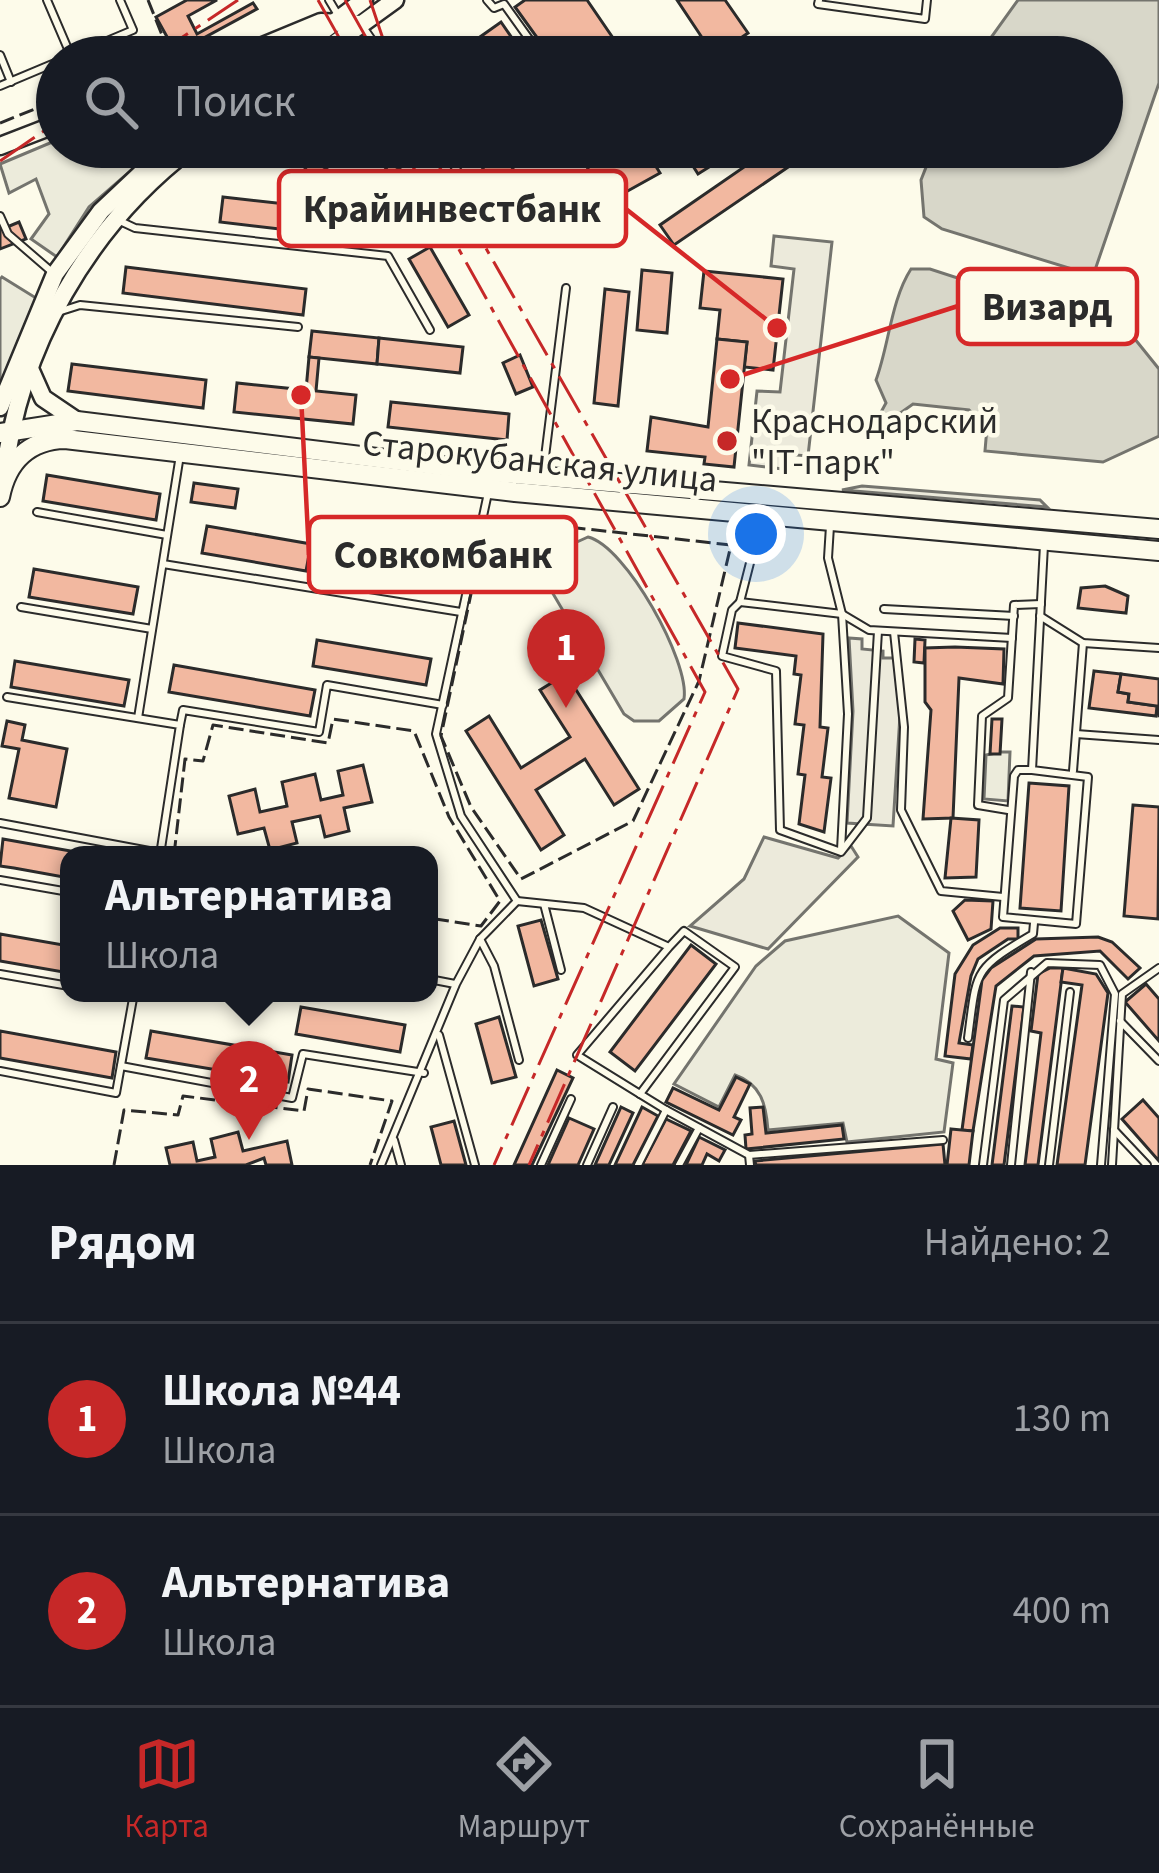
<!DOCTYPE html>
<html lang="ru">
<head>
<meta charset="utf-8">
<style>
  body { margin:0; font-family:"Source Sans 3",sans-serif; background:#242831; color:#f1f3f6 }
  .you { position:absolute; left:756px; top:534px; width:42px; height:42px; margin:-30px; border:9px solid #fff; border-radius:50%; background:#1a73e8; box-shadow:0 0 0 18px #1a73e833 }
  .badge { display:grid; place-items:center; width:78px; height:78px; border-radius:50%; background:#c62828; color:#fff; font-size:39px; font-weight:700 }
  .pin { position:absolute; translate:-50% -99px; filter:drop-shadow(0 3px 6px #0008) }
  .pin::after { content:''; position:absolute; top:63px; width:42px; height:36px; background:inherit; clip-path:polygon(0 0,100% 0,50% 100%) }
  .popup { position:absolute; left:60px; top:846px; width:378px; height:156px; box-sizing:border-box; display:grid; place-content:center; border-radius:24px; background:#171b24; filter:drop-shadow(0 3px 9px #0005); font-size:39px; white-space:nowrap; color:#9ea1a6 }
  .popup b { font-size:45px; color:#f1f3f6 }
  .popup::after { content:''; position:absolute; left:50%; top:100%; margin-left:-24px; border:24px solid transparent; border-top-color:#171b24 }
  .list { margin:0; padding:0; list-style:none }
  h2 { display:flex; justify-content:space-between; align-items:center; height:156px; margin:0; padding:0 48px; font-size:51px }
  h2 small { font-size:39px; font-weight:400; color:#9ea1a6 }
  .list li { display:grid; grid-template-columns:78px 1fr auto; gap:36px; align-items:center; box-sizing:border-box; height:192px; padding:0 48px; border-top:3px solid #363941 }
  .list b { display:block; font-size:45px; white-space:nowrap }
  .list p { margin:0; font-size:39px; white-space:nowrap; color:#9ea1a6 }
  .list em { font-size:39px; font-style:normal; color:#9ea1a6 }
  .icon { flex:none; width:66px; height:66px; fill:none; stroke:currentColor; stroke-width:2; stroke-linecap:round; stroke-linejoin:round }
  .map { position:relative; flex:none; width:1159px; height:1165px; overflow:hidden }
  .search { position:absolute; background:#171b24; box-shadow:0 3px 9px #0004; left:36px; right:36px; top:36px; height:132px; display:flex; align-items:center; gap:30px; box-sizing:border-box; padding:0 42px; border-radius:66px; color:#9ea1a6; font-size:45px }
  .sheet { height:540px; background:#171b24 }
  nav { display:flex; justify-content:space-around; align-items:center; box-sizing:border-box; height:168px; border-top:3px solid #363941; background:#171b24; font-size:33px; color:#9ea1a6 }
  nav a { display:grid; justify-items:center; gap:6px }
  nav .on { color:#c62828 }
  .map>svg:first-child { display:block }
  .green { fill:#ecebdb; stroke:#74746e; stroke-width:3 }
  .parking { fill:#eceadb; stroke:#74746e; stroke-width:3 }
  .water { fill:#d8d7c9; stroke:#74746e; stroke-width:3 }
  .building { fill:#f2b8a0; stroke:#2b2b2b; stroke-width:3 }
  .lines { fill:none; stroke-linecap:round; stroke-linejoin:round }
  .lane-casing { stroke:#2b2b2b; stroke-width:10 }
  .secondary-casing { stroke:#2b2b2b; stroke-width:21 }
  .primary-casing { stroke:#2b2b2b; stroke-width:22 }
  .lane { stroke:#fdfbea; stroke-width:6 }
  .secondary { stroke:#fdfbea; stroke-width:16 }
  .primary { stroke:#fdfbea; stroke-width:18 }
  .fence { stroke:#2b2b2b; stroke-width:3; stroke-dasharray:15 6; stroke-linecap:butt }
  .power { stroke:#c62828; stroke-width:3; stroke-dasharray:42 9 6 9; stroke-linecap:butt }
  .poi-dot { fill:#c62828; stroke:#fdfbea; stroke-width:4.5 }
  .labels { text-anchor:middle; stroke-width:9; stroke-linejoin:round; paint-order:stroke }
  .poi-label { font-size:36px; fill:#2b2b2b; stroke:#fdfbea; text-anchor:start }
  .street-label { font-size:36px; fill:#2b2b2b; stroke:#fdfbea }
  .leader { fill:none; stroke:#d62828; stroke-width:4.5 }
  .callout-dot { fill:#d62828; stroke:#fdfbea; stroke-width:4.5 }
  .callout { fill:#fdfbea; stroke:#d62828; stroke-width:4.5 }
  .callout-label { font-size:39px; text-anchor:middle; font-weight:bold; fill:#2b2b2b }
</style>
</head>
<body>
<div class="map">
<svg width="1159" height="1165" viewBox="0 0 1159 1165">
  <rect width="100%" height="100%" fill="#fdfbea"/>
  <g class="green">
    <path d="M57 140V147H158L89 207 57 257 31 239 49 214 36 179 9 193 0 164Z"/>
    <path d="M2 277 36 298 0 388V279Z"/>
    <path d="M588 537C626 546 690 662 684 699L659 721H634L624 714 552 592 548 578 557 551Z"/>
    <path d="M1001 752H1010L1008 801 984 799 986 755Z"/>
    <path d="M898 916 949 953 936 1059 953 1063 944 1132 847 1142 843 1123 768 1130C766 1104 761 1084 735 1075L719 1107 674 1084 756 966 785 941Z"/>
  </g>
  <g class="parking">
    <path d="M774 236 832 242 808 456 785 454 783 469 749 465 757 391 780 392 794 269 771 266Z"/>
    <path d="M862 486 1040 500 1047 507 842 490Z"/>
    <path d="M849 638 862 639V649L883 651V658H894L900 715 893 826 847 823 853 711Z"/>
    <path d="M764 837 838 858 851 846 858 857 768 949 690 926 744 879Z"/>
  </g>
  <g class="water">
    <path d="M1018 0H1159V83L1095 270 1085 273 942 229 924 217 921 180 934 147H1102V57H977Z"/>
    <path d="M911 269H930L1096 323H1122L1159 369V436L1103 462 985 451 987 427 969 410 913 404 868 436 886 403 876 380C889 345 891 300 911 269Z"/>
  </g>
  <g class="building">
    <path d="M187 0H217L188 16 197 34 253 3 257 9 176 53 156 17Z"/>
    <path d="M525 0H587L626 57H551L515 7Z"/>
    <path d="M677 0H725L748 33 713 57H671L701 36Z"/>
    <path d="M501 22 525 57H493L480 37Z"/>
    <path d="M886 42 895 57H832L856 43 864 56Z"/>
    <path d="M307 147H357L312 178 296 155Z"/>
    <path d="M468 147H498L520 179 500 193Z"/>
    <path d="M615 147H644L660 173 606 203 586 165Z"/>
    <path d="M661 147H686L687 150 665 164 656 150Z"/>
    <path d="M707 147H741L698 174 688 158Z"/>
    <path d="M773 147H784L794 163 674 245 660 225Z"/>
    <path d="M404 148 412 160 390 174 382 163Z"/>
    <path d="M223 197 403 217 400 243 220 222Z"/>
    <path d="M19 222 26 239 0 249V230Z"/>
    <path d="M430 247 469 315 448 327 409 259Z"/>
    <path d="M126 267 306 289 303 315 123 293Z"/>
    <path d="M642 270 672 273 667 333 637 330Z"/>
    <path d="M704 271 783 279 773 370 744 367 747 342 717 339 720 310 700 308Z"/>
    <path d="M605 289 629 292 618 406 594 403Z"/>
    <path d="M312 331 379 338 377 364 309 357Z"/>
    <path d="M379 338 463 347 460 373 377 364Z"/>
    <path d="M717 339 747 342 734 467 704 464 705 457 647 451 651 417 708 427Z"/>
    <path d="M520 355 533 387 516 394 503 363Z"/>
    <path d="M309 357 319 358 316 391 356 395 353 424 234 412 237 383 306 390Z"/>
    <path d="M72 364 206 380 203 408 68 391Z"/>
    <path d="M391 402 509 414 507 440 388 427Z"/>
    <path d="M47 475 160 494 156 520 43 501Z"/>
    <path d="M194 483 238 489 235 508 191 502Z"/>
    <path d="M207 526 311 544 306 571 202 553Z"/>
    <path d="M334 547 447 566 443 592 329 573Z"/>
    <path d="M34 569 138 587 133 614 29 597Z"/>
    <path d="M1105 586 1128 596 1126 613 1078 608 1081 588Z"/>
    <path d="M738 623 823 634 820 727 828 728 822 777 831 778 824 832 799 824 805 775 798 774 804 725 795 724 801 675 794 674 796 656 735 648Z"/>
    <path d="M915 639 925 640 924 663 914 662Z"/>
    <path d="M317 640 431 659 426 685 313 666Z"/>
    <path d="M955 647 1004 649 1003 684 959 678 953 818 923 819 931 710 925 702V648Z"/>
    <path d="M15 661 129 680 124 706 11 687Z"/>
    <path d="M174 665 315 690 310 716 169 692Z"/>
    <path d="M1094 671 1121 674 1118 692 1129 694 1128 702 1157 706 1156 716 1089 708Z"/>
    <path d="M566 674 639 789 614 805 585 759 536 790 564 835 541 850 466 731 489 716 521 768 570 737 540 690Z"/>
    <path d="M1121 674 1159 679V717L1157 706 1128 702 1129 694 1118 692Z"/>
    <path d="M992 719H1002L1000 754H990Z"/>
    <path d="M7 721 25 725 22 740 67 749 56 807 9 798 19 749 2 746Z"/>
    <path d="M363 765 372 802 344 808 349 831 325 837 320 816 292 822 297 843 270 850 264 828 238 834 229 796 255 789 260 812 287 806 282 782 315 774 321 800 343 795 338 771Z"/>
    <path d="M1029 783 1069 786 1061 911 1020 908Z"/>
    <path d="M1133 805 1159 807 1158 919 1124 916Z"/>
    <path d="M951 818 979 820 976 877 945 878Z"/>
    <path d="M3 839 93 855H69V878L14 868 0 866Z"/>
    <path d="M965 900 993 901 991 929 968 940 953 911Z"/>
    <path d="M541 920 558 979 534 986 518 926Z"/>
    <path d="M1000 928H1018V939H1008L978 959 971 976 959 1043 973 1045 971 1059 945 1056 955 974 973 945Z"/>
    <path d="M0 934 69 946V973L0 961Z"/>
    <path d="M1098 937 1112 942 1140 968 1128 979 1100 951 1034 956 996 986 973 1131 962 1130 982 980 991 968 1036 939Z"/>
    <path d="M691 945 716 964 635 1071 610 1052Z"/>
    <path d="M1050 968H1063L1038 1165H1025L1041 1033 1031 1031 1038 974Z"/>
    <path d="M1063 968 1096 974 1108 993 1085 1165H1057L1082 985 1061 982Z"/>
    <path d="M1146 984 1159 999V1041L1125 1002Z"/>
    <path d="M1012 1006 1024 1007 1004 1165H992Z"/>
    <path d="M301 1007 405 1025 400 1052 296 1034Z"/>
    <path d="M499 1017 516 1077 492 1083 476 1024Z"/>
    <path d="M0 1031 116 1052 112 1078 0 1058Z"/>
    <path d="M151 1031 292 1055 288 1082 146 1058Z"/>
    <path d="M557 1070 573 1078 532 1165H514Z"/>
    <path d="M736 1077 750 1084 734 1117 741 1120 733 1135 666 1102 673 1088 719 1110Z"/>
    <path d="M1143 1100 1159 1118V1161L1122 1119Z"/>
    <path d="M621 1107 633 1113 609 1165H595Z"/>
    <path d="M642 1107 658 1116 633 1165H615Z"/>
    <path d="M763 1107 766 1133 842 1125 844 1139 746 1149 745 1135 752 1134 750 1108Z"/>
    <path d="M569 1118 594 1129 578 1165H548Z"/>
    <path d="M666 1119 691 1131 673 1165H642Z"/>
    <path d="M454 1121 466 1165H441L431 1127Z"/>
    <path d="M951 1129 973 1131 969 1165H947Z"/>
    <path d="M238 1132 243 1151 287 1141 292 1165H266L264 1158 246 1165H170L166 1148 193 1142 197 1161 215 1157 211 1139Z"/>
    <path d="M699 1137 725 1150 719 1161 707 1154 702 1165H686Z"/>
    <path d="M943 1144 945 1165H756L755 1161Z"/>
  </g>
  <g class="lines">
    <g class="lane-casing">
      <g id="lane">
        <path d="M47 0 71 56"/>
        <path d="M329 0 338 15"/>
        <path d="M487 0 494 8 504 4 542 57"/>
        <path d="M819 0 818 4 925 19 927 0"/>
        <path d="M363 27 384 57"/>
        <path d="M0 55 11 82"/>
        <path d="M69 57 133 30 120 0"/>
        <path d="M0 86 57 62"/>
        <path d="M442 147 495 229"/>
        <path d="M0 216 8 234 52 272"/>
        <path d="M120 221 135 228 388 256 430 330"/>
        <path d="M58 312 80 305 298 327"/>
        <path d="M543 473 566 288"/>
        <path d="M37 512 167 535"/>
        <path d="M762 516 740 602 842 614 828 558 830 526"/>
        <path d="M163 564 461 612"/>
        <path d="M740 602 732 610 722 656 776 671 780 830 841 852 867 818 878 631"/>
        <path d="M21 607 152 629"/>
        <path d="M884 609 1014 616"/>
        <path d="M842 614 869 630 1012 638"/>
        <path d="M1040 616 1083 643 1159 648"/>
        <path d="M894 632 904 727 901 810 941 891 1003 897"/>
        <path d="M7 697 180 725 160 855"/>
        <path d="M138 718 180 455"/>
        <path d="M180 725 183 710 319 732 327 685 443 705"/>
        <path d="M1076 734 1159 740"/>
        <path d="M1032 770H1018L1014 776 1003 917 1076 924 1088 777 1032 770 1044 545"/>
        <path d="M1073 771 1083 643"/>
        <path d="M1008 810 978 805 982 716 1008 698 1014 605 1041 604"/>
        <path d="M0 823 160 853"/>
        <path d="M841 850 848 714 842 614"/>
        <path d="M0 880 69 892"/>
        <path d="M517 901 584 908 669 947 577 1055 640 1094 735 967 684 931 669 947"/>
        <path d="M544 904 561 970"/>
        <path d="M480 939 494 966 519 1060"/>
        <path d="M0 974 69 986"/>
        <path d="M429 979 455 984"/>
        <path d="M109 993 133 997"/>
        <path d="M1120 1021 1159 1061"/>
        <path d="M439 1035 475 1165"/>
        <path d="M968 1038C977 970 972 970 1033 934L1034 923"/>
        <path d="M121 1066 292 1098 303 1054 424 1073"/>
        <path d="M0 1071 116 1093 134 993"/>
        <path d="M640 1094 666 1110"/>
        <path d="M1114 1130 1147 1165"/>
        <path d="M394 1140 401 1165"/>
        <path d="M381 1165 456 984 480 939 517 901 461 816 436 734 488 493"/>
        <path d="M541 1165 571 1099"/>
        <path d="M587 1165 613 1107"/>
        <path d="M638 1165 666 1110 749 1155"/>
        <path d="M679 1165 699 1128"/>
        <path d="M750 1165 749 1155 943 1140"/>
        <path d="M983 1165 1004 1000 1047 963 1100 965 1115 994 1101 1165"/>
        <path d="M1011 1165 1031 972"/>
        <path d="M1049 1165 1070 992"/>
        <path d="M1112 1165 1122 994 1159 968"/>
      </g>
    </g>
    <g class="secondary-casing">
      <g id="secondary">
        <path d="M236 57 321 22 361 24"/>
        <path d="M288 57 364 0"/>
        <path d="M316 57 395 0"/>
        <path d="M0 146 57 124"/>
        <path d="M31 371 43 398 77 421"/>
        <path d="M0 407 55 274 101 211 169 147"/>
        <path d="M4 478C18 348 88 226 192 147"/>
      </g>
    </g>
    <g class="primary-casing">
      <g id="primary">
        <path d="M0 433 77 421 491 472 1159 529"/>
        <path d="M0 497C7 462 28 440 65 439L515 492 1159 551"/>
      </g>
    </g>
    <use href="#lane" class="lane"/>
    <use href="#secondary" class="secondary"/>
    <use href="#primary" class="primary"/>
    <g class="fence">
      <path d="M148 0 170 55 165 57"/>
      <path d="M0 123 57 100"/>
      <path d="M487 518 731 545 699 681 633 821 521 879 471 807 441 736Z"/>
      <path d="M174 855 185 759 203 761 213 725 328 743 333 719 414 731 449 817 500 901 481 926 429 918"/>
      <path d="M114 1165 124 1110 178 1115 183 1096 304 1111 308 1089 392 1101 370 1165"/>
    </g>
    <g class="power">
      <path d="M318 0 350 57"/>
      <path d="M345 0 377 57"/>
      <path d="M370 0 389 57"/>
      <path d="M153 57 238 0"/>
      <path d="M402 147 705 692 494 1165"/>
      <path d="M428 147 738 689 529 1165"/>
      <path d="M0 161 57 122"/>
    </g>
  </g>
  <circle class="poi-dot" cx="727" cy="441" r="12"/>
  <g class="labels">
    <g class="poi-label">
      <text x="751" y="433">Краснодарский<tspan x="751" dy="41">"IT-парк"</tspan></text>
    </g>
    <g class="street-label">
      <text transform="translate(540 460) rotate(6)" y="13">Старокубанская улица</text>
    </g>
  </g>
  <path class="leader" d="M777 328L626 209M730 379L958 306M301 395L309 555"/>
  <g class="callout-dot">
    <circle cx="777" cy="328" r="12"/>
    <circle cx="730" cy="379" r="12"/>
    <circle cx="301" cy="395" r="12"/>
  </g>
  <g class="callout">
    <rect x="279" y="171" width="347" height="75" rx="12"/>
    <rect x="958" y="269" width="179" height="75" rx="12"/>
    <rect x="309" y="517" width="267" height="75" rx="12"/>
  </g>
  <g class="callout-label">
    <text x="452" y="222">Крайинвестбанк</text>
    <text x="1047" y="320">Визард</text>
    <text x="443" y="568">Совкомбанк</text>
  </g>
</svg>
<div class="you"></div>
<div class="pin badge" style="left:566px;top:708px">1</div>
<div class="pin badge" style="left:249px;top:1140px">2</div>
<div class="popup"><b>Альтернатива</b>Школа</div>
<div class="search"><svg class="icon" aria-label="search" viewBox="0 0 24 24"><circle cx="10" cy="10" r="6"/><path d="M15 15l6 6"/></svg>Поиск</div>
</div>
<section class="sheet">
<h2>Рядом<small>Найдено: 2</small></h2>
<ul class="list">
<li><span class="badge">1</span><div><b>Школа №44</b><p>Школа</p></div><em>130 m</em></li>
<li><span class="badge">2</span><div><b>Альтернатива</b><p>Школа</p></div><em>400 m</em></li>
</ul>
</section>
<nav>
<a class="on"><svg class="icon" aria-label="map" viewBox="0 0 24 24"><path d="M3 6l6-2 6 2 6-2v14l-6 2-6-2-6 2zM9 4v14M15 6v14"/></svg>Карта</a>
<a><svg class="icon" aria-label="directions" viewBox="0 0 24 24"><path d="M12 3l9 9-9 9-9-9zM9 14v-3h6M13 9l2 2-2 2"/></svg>Маршрут</a>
<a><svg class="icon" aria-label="saved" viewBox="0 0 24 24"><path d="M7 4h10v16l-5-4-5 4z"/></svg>Сохранённые</a>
</nav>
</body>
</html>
